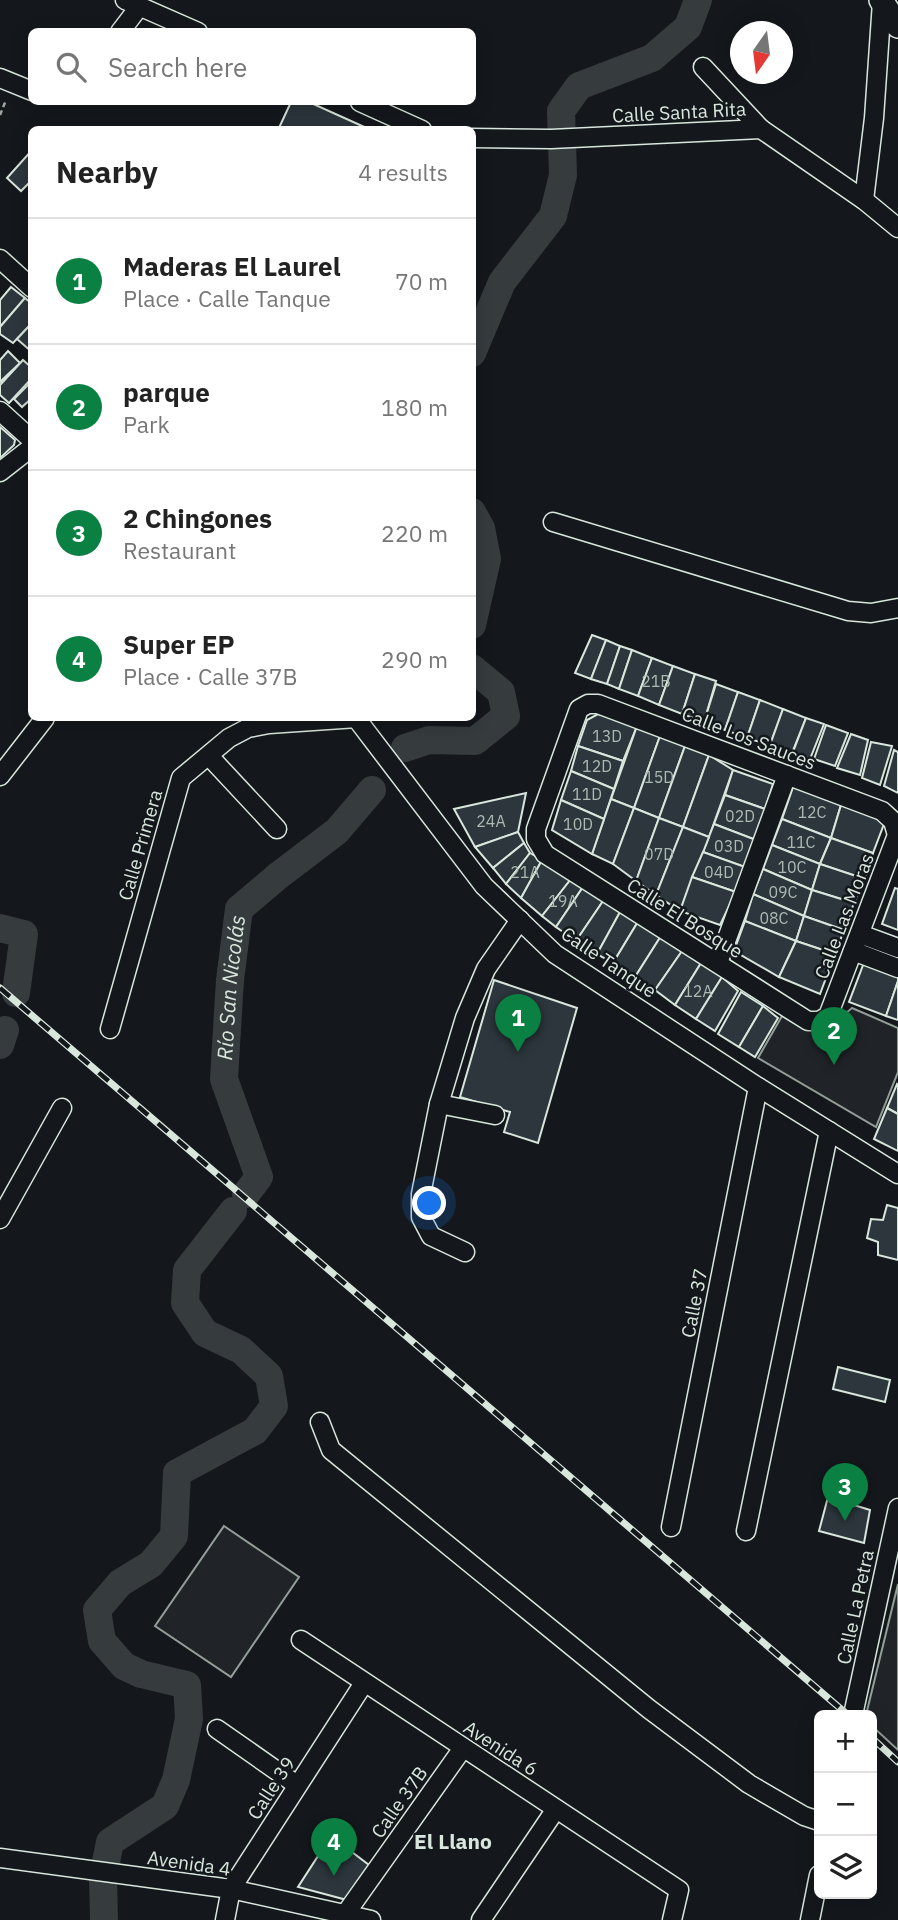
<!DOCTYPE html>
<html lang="en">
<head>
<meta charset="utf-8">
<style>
  body { margin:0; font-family:"IBM Plex Sans",sans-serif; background:#f2f2f2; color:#222 }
  .controls { position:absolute; right:21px; bottom:21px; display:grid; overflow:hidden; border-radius:10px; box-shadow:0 4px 18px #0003 }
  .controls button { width:63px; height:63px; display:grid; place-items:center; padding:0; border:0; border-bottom:2px solid #e0e0e0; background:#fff; color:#222; font:35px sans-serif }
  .compass { position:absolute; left:730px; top:21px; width:63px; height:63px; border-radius:50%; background:#fff; box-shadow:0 4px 18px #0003; rotate:194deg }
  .you { position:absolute; left:430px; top:1204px; width:24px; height:24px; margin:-18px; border:5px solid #fff; border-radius:50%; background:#1a73e8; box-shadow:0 0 0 10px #1a73e833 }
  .badge { display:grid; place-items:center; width:46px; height:46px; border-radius:50%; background:#0b8043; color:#fff; font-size:23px; font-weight:700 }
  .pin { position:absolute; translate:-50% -58px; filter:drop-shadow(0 2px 4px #0008) }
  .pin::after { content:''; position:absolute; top:37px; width:24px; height:21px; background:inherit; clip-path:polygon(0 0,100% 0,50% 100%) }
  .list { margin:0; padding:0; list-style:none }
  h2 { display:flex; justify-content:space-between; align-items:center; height:91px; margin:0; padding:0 28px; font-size:30px }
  h2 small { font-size:23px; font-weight:400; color:#767676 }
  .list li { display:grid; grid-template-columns:46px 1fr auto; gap:21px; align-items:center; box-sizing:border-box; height:126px; padding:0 28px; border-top:2px solid #e0e0e0 }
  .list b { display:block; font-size:26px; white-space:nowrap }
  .list p { margin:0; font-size:23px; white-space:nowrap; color:#767676 }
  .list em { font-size:23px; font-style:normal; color:#767676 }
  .icon { flex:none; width:38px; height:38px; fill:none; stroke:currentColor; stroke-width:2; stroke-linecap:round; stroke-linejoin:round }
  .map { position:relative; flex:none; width:898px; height:1920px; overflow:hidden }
  .search { position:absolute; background:#fff; box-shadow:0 4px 18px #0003; left:28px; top:28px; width:448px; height:77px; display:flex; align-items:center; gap:18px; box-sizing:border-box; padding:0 24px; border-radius:10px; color:#767676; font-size:26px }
  .panel { position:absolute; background:#fff; box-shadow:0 4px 18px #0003; left:28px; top:126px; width:448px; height:595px; border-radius:10px }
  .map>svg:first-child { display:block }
  .green { fill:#202428; stroke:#939e99; stroke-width:2 }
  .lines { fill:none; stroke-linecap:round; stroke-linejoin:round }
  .river { stroke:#363b3e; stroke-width:28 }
  .building { fill:#2c363c; stroke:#d8e6dc; stroke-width:2 }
  .minor-casing { stroke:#d8e6dc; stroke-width:21 }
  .major-casing { stroke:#d8e6dc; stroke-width:26 }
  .path { stroke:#9da8a2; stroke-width:2.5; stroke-dasharray:5 3.5; stroke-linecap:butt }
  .minor { stroke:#14181c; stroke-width:18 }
  .major { stroke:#14181c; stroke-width:23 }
  .rail-casing { stroke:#d8e6dc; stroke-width:7 }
  .rail { stroke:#14181c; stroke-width:4.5; stroke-dasharray:13; stroke-linecap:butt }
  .labels { text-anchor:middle; stroke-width:5; stroke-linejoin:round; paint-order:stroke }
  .number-label { font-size:16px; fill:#adbab4 }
  .street-label { font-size:19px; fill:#d8e6dc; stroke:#14181c }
  .water-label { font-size:21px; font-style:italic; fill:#d8e6dc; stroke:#14181c }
  .neighbourhood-label { font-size:21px; font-weight:bold; fill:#d8e6dc; stroke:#14181c }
</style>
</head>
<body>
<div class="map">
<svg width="898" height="1920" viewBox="0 0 898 1920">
  <rect width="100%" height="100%" fill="#14181c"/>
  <g class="green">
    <path d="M852 1008 898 1028V1072L876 1127 758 1058 782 1016C817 1038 822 1033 852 1008Z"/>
    <path d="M224 1526 299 1577 231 1677 155 1626Z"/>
    <path d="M898 1584V1750L872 1726V1715H866Z"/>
  </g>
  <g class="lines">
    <g class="river">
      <path d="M472 353 502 282 553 216 563 175 561 111 579 86 652 58 688 27 698 0"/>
      <path d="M472 512 481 528 487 559 472 625"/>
      <path d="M405 748 429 740 475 741 506 716 501 692 472 668"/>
      <path d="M0 928 24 934 16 993"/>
      <path d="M0 1045 5 1030"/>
      <path id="s1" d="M246 1194 259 1177 224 1079 230 980 239 909 278 876 337 831 372 790"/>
      <path d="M104 1920 103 1877 110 1842 165 1806 176 1780 189 1719 187 1685 141 1674 124 1666 102 1641 97 1610 120 1583 151 1564 174 1536 177 1473 255 1431 274 1406 269 1376 241 1350 205 1333 185 1303 187 1270 233 1211"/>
    </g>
  </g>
  <g class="building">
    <path d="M291 102H309L371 130H278Z"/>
    <path d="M32 150V180L21 191 7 178Z"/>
    <path d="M11 287 25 298 0 327V300Z"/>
    <path d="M25 298 32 304V323L13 343 0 334V327Z"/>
    <path d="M32 323V352L17 339Z"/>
    <path d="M8 351 20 363 0 382V360Z"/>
    <path d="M23 360 32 368V378L9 403 0 395V385Z"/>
    <path d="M32 381V398L22 407 14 399Z"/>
    <path d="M0 427 15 440 14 445 0 458Z"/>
    <path d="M592 635 606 640 591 679 575 673Z"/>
    <path d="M606 640 620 646 607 684 591 679Z"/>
    <path d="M620 646 632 650 619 689 607 684Z"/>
    <path d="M632 650 652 658 638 696 619 689Z"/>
    <path d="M652 658 673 666 659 705 638 696Z"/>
    <path d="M673 666 695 674 682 714 659 705Z"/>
    <path d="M695 674 716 681 704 722 682 714Z"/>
    <path d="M716 684 738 692 725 730 704 722Z"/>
    <path d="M738 692 760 700 747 738 725 730Z"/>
    <path d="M760 700 783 709 770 745 747 738Z"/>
    <path d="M783 709 806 718 792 753 770 745Z"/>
    <path d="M598 714 637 726 623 761 578 746 587 720Z"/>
    <path d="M806 718 824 724 810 759 793 752Z"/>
    <path d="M826 725 848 733 835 766 814 759Z"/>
    <path d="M637 726 660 736 634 808 611 799Z"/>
    <path d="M851 734 868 740 860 775 837 768Z"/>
    <path d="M660 736 685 746 659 818 634 808Z"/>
    <path d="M871 742 892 746 880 785 862 778Z"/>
    <path d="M578 746 623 761 614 789 571 771Z"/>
    <path d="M685 746 709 755 683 827 659 818Z"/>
    <path d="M894 750 898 752V793L884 786Z"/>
    <path d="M709 755 733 770 709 837 683 827Z"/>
    <path d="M733 770 773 784 765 809 725 795Z"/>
    <path d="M571 771 614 789 604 819 561 800Z"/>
    <path d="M793 787 841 805 831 838 782 819Z"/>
    <path d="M526 793 518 832 475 847 454 809Z"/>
    <path d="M725 795 765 809 756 840 714 824Z"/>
    <path d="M611 799 634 808 613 864 592 854Z"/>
    <path d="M561 800 604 819 592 854 552 830Z"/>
    <path d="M841 805 877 817 884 824 873 853 831 838Z"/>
    <path d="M634 808 659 818 636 881 613 864Z"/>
    <path d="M659 818 683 827 656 895 636 881Z"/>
    <path d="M782 819 831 838 820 864 772 845Z"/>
    <path d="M714 824 756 840 745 867 703 852Z"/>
    <path d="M683 827 709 837 680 911 656 895Z"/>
    <path d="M518 832 524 843 493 868 475 847Z"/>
    <path d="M831 838 873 853 865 879 820 864Z"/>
    <path d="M524 843 530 853 506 884 493 868Z"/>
    <path d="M772 845 820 864 812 890 763 869Z"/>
    <path d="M703 852 745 867 736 892 692 877Z"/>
    <path d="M530 853 542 860 521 898 506 884Z"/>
    <path d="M542 860 571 879 542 916 521 898Z"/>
    <path d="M820 864 865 879 854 903 812 890Z"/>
    <path d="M763 869 812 890 804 916 753 894Z"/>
    <path d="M692 877 736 892 720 925 680 911Z"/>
    <path d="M571 879 583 887 556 927 542 916Z"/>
    <path d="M583 887 603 901 576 941 556 927Z"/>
    <path d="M895 888 898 889V930L882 924Z"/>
    <path d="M812 890 854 903 844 930 804 916Z"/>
    <path d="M753 894 804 916 796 941 745 921Z"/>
    <path d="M603 901 620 912 597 954 576 941Z"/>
    <path d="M620 912 639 920 613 963 597 954Z"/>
    <path d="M804 916 844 930 835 954 796 941Z"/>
    <path d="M639 920 661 936 635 977 613 963Z"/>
    <path d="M745 921 796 941 779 977 734 951Z"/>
    <path d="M661 936 682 951 655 990 635 977Z"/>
    <path d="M796 941 835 954 820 994 779 977Z"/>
    <path d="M682 951 701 963 675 1005 655 990Z"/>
    <path d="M865 960 898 972V981L886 1016 849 1002Z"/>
    <path d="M701 963 722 977 696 1019 675 1005Z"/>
    <path d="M722 977 738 991 715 1031 696 1019Z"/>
    <path d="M494 980 577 1008 538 1143 504 1132 510 1112 460 1097Z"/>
    <path d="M898 981V1020L886 1016Z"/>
    <path d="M741 992 763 1006 739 1047 718 1034Z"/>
    <path d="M763 1006 778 1018 755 1057 739 1047Z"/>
    <path d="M897 1084 898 1085V1114L887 1108Z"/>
    <path d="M887 1108 898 1114V1151L874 1139Z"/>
    <path d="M887 1205 898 1208V1260L878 1255V1242L867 1238 871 1219 883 1220Z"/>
    <path d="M838 1367 890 1380 885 1402 833 1389Z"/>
    <path d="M828 1497 870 1510 864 1543 819 1531Z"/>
    <path d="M331 1836 369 1865 347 1900 298 1887Z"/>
  </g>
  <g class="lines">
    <g class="minor-casing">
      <g id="minor">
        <path d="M125 0 198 32"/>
        <path d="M120 32 139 7"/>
        <path d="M703 67 761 129"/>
        <path d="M0 78 32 91"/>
        <path d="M360 102 422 130"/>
        <path d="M472 138 551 139 761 129 864 200 898 228"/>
        <path d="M864 200 874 118 882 2"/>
        <path d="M0 259 32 288"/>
        <path d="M0 411 32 440"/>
        <path d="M0 472 32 447"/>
        <path d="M553 522 848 611 871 613 898 608"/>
        <path d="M588 704H598L882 811 893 821 897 835 828 1016 819 1021H808L545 854 536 839V829L579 709Z"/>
        <path d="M356 718 484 886 555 954 758 1087 898 1174"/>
        <path d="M209 756 277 829"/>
        <path d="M0 776 45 718"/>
        <path d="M860 934 898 948"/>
        <path d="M853 951 898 968"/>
        <path d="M718 963 787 775"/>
        <path d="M110 1029 181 778 229 738 248 728 269 724 357 718"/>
        <path d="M439 1104 495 1115"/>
        <path d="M0 1219 62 1108"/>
        <path d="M465 1252 431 1236 421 1217V1194L439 1104 465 1018 486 969 520 920"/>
        <path d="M320 1422 331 1450 649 1709 749 1784 804 1816 819 1821"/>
        <path d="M671 1527 758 1087"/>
        <path d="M746 1531 829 1131"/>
        <path d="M301 1640 679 1890 672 1920"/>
        <path d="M853 1715 898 1508"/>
        <path d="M217 1729 297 1785"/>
        <path d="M0 1858 231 1889 371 1920"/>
        <path d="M346 1913 463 1748"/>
        <path d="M225 1920 231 1889 364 1683"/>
        <path d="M481 1920 556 1809"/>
        <path d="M810 1920 819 1875"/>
      </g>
    </g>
    <g class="major-casing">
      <path id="major" d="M881 0 898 26"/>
    </g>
    <path class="path" d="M0 115 6 100"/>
    <use href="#minor" class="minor"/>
    <use href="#major" class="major"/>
    <g class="rail-casing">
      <g id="rail">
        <path d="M0 988 848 1715"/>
        <path d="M872 1738 898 1762"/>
      </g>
    </g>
    <use href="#rail" class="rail"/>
  </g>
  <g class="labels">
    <g class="number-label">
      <text x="656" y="687">21B</text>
      <text x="607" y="742">13D</text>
      <text x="597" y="772">12D</text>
      <text x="659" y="783">15D</text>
      <text x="587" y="800">11D</text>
      <text x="812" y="818">12C</text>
      <text x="740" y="822">02D</text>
      <text x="491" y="827">24A</text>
      <text x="578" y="830">10D</text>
      <text x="801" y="848">11C</text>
      <text x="729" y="852">03D</text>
      <text x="659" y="860">07D</text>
      <text x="792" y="873">10C</text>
      <text x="525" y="878">21A</text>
      <text x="719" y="878">04D</text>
      <text x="783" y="898">09C</text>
      <text x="563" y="907">19A</text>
      <text x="774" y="924">08C</text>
      <text x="698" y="997">12A</text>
    </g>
    <g class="street-label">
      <text transform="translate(679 112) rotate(-3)" y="7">Calle Santa Rita</text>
      <text transform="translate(749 738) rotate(21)" y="7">Calle Los Sauces</text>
      <text transform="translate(140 845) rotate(-74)" y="7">Calle Primera</text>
      <text transform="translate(844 916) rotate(-69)" y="7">Calle Las Moras</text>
      <text transform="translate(685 918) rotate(32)" y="7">Calle El Bosque</text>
      <text transform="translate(609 962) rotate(34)" y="7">Calle Tanque</text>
      <text transform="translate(694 1303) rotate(-79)" y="7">Calle 37</text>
      <text transform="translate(855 1607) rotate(-78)" y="7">Calle La Petra</text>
      <text transform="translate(501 1748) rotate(33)" y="7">Avenida 6</text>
      <text transform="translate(271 1788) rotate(-57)" y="7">Calle 39</text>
      <text transform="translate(399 1802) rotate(-55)" y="7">Calle 37B</text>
      <text transform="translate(189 1863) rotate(8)" y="7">Avenida 4</text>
    </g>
    <g class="water-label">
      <text dy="7" stroke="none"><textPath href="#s1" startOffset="217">Río San Nicolás</textPath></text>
    </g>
    <g class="neighbourhood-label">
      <text x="453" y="1849">El Llano</text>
    </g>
  </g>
</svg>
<div class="controls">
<button>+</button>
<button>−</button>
<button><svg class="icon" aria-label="layers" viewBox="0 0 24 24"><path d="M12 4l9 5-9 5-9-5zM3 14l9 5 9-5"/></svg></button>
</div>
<svg class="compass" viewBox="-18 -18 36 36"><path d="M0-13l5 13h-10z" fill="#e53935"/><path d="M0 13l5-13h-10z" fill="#767676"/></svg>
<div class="you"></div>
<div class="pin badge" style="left:518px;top:1052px">1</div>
<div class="pin badge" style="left:834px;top:1065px">2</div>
<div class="pin badge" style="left:845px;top:1521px">3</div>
<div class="pin badge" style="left:334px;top:1876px">4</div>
<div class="search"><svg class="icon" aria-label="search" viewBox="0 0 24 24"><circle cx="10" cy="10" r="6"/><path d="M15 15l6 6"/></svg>Search here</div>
<section class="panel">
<h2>Nearby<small>4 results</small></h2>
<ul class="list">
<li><span class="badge">1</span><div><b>Maderas El Laurel</b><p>Place · Calle Tanque</p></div><em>70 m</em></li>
<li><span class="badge">2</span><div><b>parque</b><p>Park</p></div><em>180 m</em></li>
<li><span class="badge">3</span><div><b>2 Chingones</b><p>Restaurant</p></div><em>220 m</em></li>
<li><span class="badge">4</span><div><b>Super EP</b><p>Place · Calle 37B</p></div><em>290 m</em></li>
</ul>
</section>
</div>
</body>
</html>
